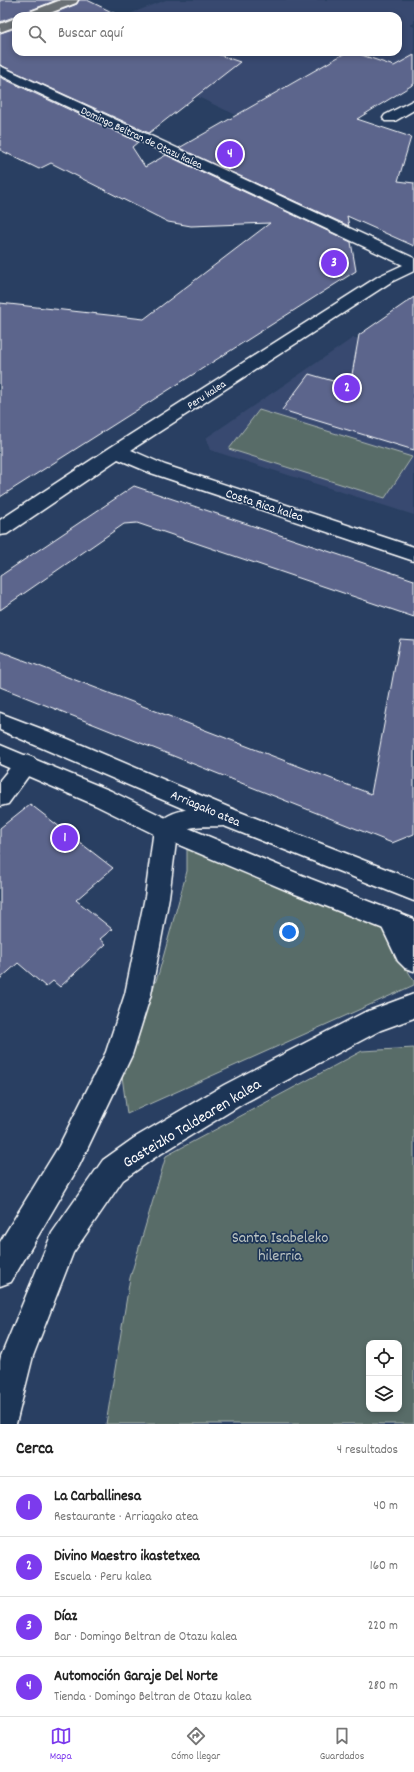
<!DOCTYPE html>
<html lang="es">
<head>
<meta charset="utf-8">
<style>
  body { margin:0; font-family:Dekko,sans-serif; background:#f6f6f6; color:#222 }
  .controls { position:absolute; right:12px; bottom:12px; display:grid; overflow:hidden; border-radius:8px; box-shadow:0 2px 6px #0003 }
  .controls button { width:36px; height:36px; display:grid; place-items:center; padding:0; border:0; border-bottom:1px solid #e0e0e0; background:#fff; color:#222; font:20px sans-serif }
  .you { position:absolute; left:289px; top:932px; width:14px; height:14px; margin:-10px; border:3px solid #fff; border-radius:50%; background:#1a73e8; box-shadow:0 0 0 6px #1a73e833 }
  .badge { display:grid; place-items:center; width:26px; height:26px; border-radius:50%; background:#7c3aed; color:#fff; font-size:13px; font-weight:700 }
  .pin { position:absolute; translate:-50% -50%; border:2px solid #fff; box-shadow:0 1px 4px #0006 }
  .list { margin:0; padding:0; list-style:none }
  h2 { display:flex; justify-content:space-between; align-items:center; height:52px; margin:0; padding:0 16px; font-size:17px }
  h2 small { font-size:13px; font-weight:400; color:#767676 }
  .list li { display:grid; grid-template-columns:26px 1fr auto; gap:12px; align-items:center; box-sizing:border-box; height:60px; padding:0 16px; border-top:1px solid #e0e0e0 }
  .list b { display:block; font-size:15px; white-space:nowrap }
  .list p { margin:0; font-size:13px; white-space:nowrap; color:#767676 }
  .list em { font-size:13px; font-style:normal; color:#767676 }
  .icon { flex:none; width:22px; height:22px; fill:none; stroke:currentColor; stroke-width:2; stroke-linecap:round; stroke-linejoin:round }
  .map { position:relative; flex:none; width:414px; height:1424px; overflow:hidden }
  .search { position:absolute; background:#fff; box-shadow:0 2px 6px #0003; left:12px; right:12px; top:12px; height:44px; display:flex; align-items:center; gap:10px; box-sizing:border-box; padding:0 14px; border-radius:12px; color:#767676; font-size:15px }
  .sheet { height:292px; background:#fff }
  nav { display:flex; justify-content:space-around; align-items:center; box-sizing:border-box; height:56px; border-top:1px solid #e0e0e0; background:#fff; font-size:11px; color:#767676 }
  nav a { display:grid; justify-items:center; gap:2px }
  nav .on { color:#7c3aed }
  .map>svg:first-child { display:block }
  .built { fill:#384a6f }
  .green { fill:#586c67; stroke:#acb6b3; fill-rule:evenodd }
  .building { fill:#5b658c; stroke:#fff }
  .lines { fill:none; stroke-linecap:round; stroke-linejoin:round }
  .minor-casing { stroke:#fff; stroke-width:3 }
  .secondary-casing { stroke:#fff; stroke-width:3 }
  .primary-casing { stroke:#fff; stroke-width:3 }
  .minor { fill:#1d3557; fill-rule:evenodd }
  .secondary { fill:#1d3557; fill-rule:evenodd }
  .primary { fill:#6b6f75; fill-rule:evenodd }
  .labels { text-anchor:middle; stroke-width:3.5; stroke-linejoin:round; paint-order:stroke }
  .far-street-label { font-size:11px; fill:#fff; stroke:#1d3557 }
  .street-label { font-size:13px; fill:#fff; stroke:#1d3557 }
  .near-street-label { font-size:16px; fill:#fff; stroke:#1d3557 }
  .near-park-label { font-size:16px; fill:#bcc4c2; stroke:#1d3557 }
</style>
</head>
<body>
<div class="map">
<svg width="414" height="1424" viewBox="0 0 414 1424">
  <rect width="100%" height="100%" fill="#293f62"/>
  <filter id="ink" filterUnits="userSpaceOnUse"><feTurbulence type="fractalNoise" baseFrequency=".025" numOctaves="2"/><feDisplacementMap in="SourceGraphic" scale="8" xChannelSelector="R" yChannelSelector="G"/><feConvolveMatrix kernelMatrix="1 2 1 2 8 2 1 2 1" color-interpolation-filters="sRGB"/></filter>
  <g filter="url(#ink)">
    <g class="built">
      <path d="M166 0H414V23L410 25 414 27V84L329 62 236 115 196 96 215 54 211 52H398V16H124Z"/>
      <path d="M407 302H414V515L210 450 206 438 353 338H358V335Z"/>
    </g>
    <g class="green">
      <path d="M259 410 412 457 385 498 229 449Z"/>
      <path d="M187 847 380 925 414 981V985L127 1114 122 1076 159 972 187 871Z"/>
      <path d="M414 1048V1424H106L130 1278 166 1156 362 1051ZM369 1343H399V1409H369Z"/>
    </g>
    <g class="building">
      <path d="M0 0H57L26 12 24 16H16L0 22Z"/>
      <path d="M79 0H87L116 14 112 16H46L77 4Z"/>
      <path d="M16 28V52H211L240 62 149 133 0 65V33Z"/>
      <path d="M347 52H353L394 66 414 55V84L357 119 411 137 398 181 414 183V246L347 216 349 226 179 148Z"/>
      <path d="M0 77 138 142 132 147 145 167 166 155 351 242 356 271 0 497V303L144 319 270 223 191 226 168 222 51 163 39 169 0 150Z"/>
      <path d="M414 297V450L282 410 309 374 350 386 359 335Z"/>
      <path d="M134 486 414 580V617L137 523 124 524 0 610V576Z"/>
      <path d="M400 639 414 640V834L392 843 0 687V651L371 794Z"/>
      <path d="M30 804 113 868 76 900 112 929 100 939 106 944 60 987 53 981 46 987 18 963 0 979V828Z"/>
    </g>
    <g class="lines">
      <g class="minor-casing">
        <g id="minor">
          <path d="M0 66 414 258V271L391 282 131 450 165 465 414 547V561L151 473 118 459 7 534 0 535V520L111 447 379 276 403 265 0 75Z"/>
          <path d="M414 100V110L395 121H385L383 118 385 115Z"/>
          <path d="M26 755 34 758 37 764 8 804 0 806V780L18 758Z"/>
          <path d="M195 808H227L235 810 239 817 235 824C216 830 195 821 177 834L169 897 151 994 132 1055 79 1166 11 1282 0 1286V1242L59 1146 106 1052 125 994 145 897 154 829C162 815 180 810 195 808Z"/>
          <path d="M391 910 400 913 414 941V971L405 968 398 961 379 921 382 913Z"/>
          <path d="M414 994V1018L381 1030 244 1103 154 1158 123 1180 73 1253 33 1356 16 1424H0V1361L1 1356 52 1233 103 1160 134 1138 224 1085 363 1013Z"/>
        </g>
      </g>
      <g class="secondary-casing">
        <g id="secondary">
          <path d="M0 713 68 739 235 810 414 880V901L219 824 0 730Z"/>
          <path d="M0 745 111 791 174 822 311 879 414 919V941L293 893 158 836 95 805 0 764Z"/>
        </g>
      </g>
      <g class="primary-casing">
        <g id="primary">
          <path d="M61 0H78L76 3 42 16H25L27 13Z"/>
          <path d="M16 18V26L0 32V24Z"/>
        </g>
      </g>
      <use href="#minor" class="minor"/>
      <use href="#secondary" class="secondary"/>
      <use href="#primary" class="primary"/>
    </g>
  </g>
  <g class="labels">
    <g class="far-street-label">
      <text transform="translate(142 137) rotate(25)" y="4">Domingo Beltran de Otazu kalea</text>
      <text transform="translate(206 394) rotate(-33)" y="4">Peru kalea</text>
    </g>
    <g class="street-label">
      <text transform="translate(265 504) rotate(18)" y="5">Costa Rica kalea</text>
      <text transform="translate(206 807) rotate(23)" y="5">Arriagako atea</text>
    </g>
    <g class="near-street-label">
      <text transform="translate(191 1122) rotate(-31)" y="6">Gasteizko Taldearen kalea</text>
    </g>
    <g class="near-park-label">
      <text x="280" y="1242">Santa Isabeleko<tspan x="280" dy="18">hilerria</tspan></text>
    </g>
  </g>
</svg>
<div class="controls">
<button><svg class="icon" aria-label="locate" viewBox="0 0 24 24"><circle cx="12" cy="12" r="6"/><path d="M12 2v4M12 18v4M2 12h4M18 12h4"/></svg></button>
<button><svg class="icon" aria-label="layers" viewBox="0 0 24 24"><path d="M12 4l9 5-9 5-9-5zM3 14l9 5 9-5"/></svg></button>
</div>
<div class="you"></div>
<div class="pin badge" style="left:65px;top:838px">1</div>
<div class="pin badge" style="left:347px;top:388px">2</div>
<div class="pin badge" style="left:334px;top:263px">3</div>
<div class="pin badge" style="left:230px;top:154px">4</div>
<div class="search"><svg class="icon" aria-label="search" viewBox="0 0 24 24"><circle cx="10" cy="10" r="6"/><path d="M15 15l6 6"/></svg>Buscar aquí</div>
</div>
<section class="sheet">
<h2>Cerca<small>4 resultados</small></h2>
<ul class="list">
<li><span class="badge">1</span><div><b>La Carballinesa</b><p>Restaurante · Arriagako atea</p></div><em>40 m</em></li>
<li><span class="badge">2</span><div><b>Divino Maestro ikastetxea</b><p>Escuela · Peru kalea</p></div><em>160 m</em></li>
<li><span class="badge">3</span><div><b>Díaz</b><p>Bar · Domingo Beltran de Otazu kalea</p></div><em>220 m</em></li>
<li><span class="badge">4</span><div><b>Automoción Garaje Del Norte</b><p>Tienda · Domingo Beltran de Otazu kalea</p></div><em>280 m</em></li>
</ul>
</section>
<nav>
<a class="on"><svg class="icon" aria-label="map" viewBox="0 0 24 24"><path d="M3 6l6-2 6 2 6-2v14l-6 2-6-2-6 2zM9 4v14M15 6v14"/></svg>Mapa</a>
<a><svg class="icon" aria-label="directions" viewBox="0 0 24 24"><path d="M12 3l9 9-9 9-9-9zM9 14v-3h6M13 9l2 2-2 2"/></svg>Cómo llegar</a>
<a><svg class="icon" aria-label="saved" viewBox="0 0 24 24"><path d="M7 4h10v16l-5-4-5 4z"/></svg>Guardados</a>
</nav>
</body>
</html>
